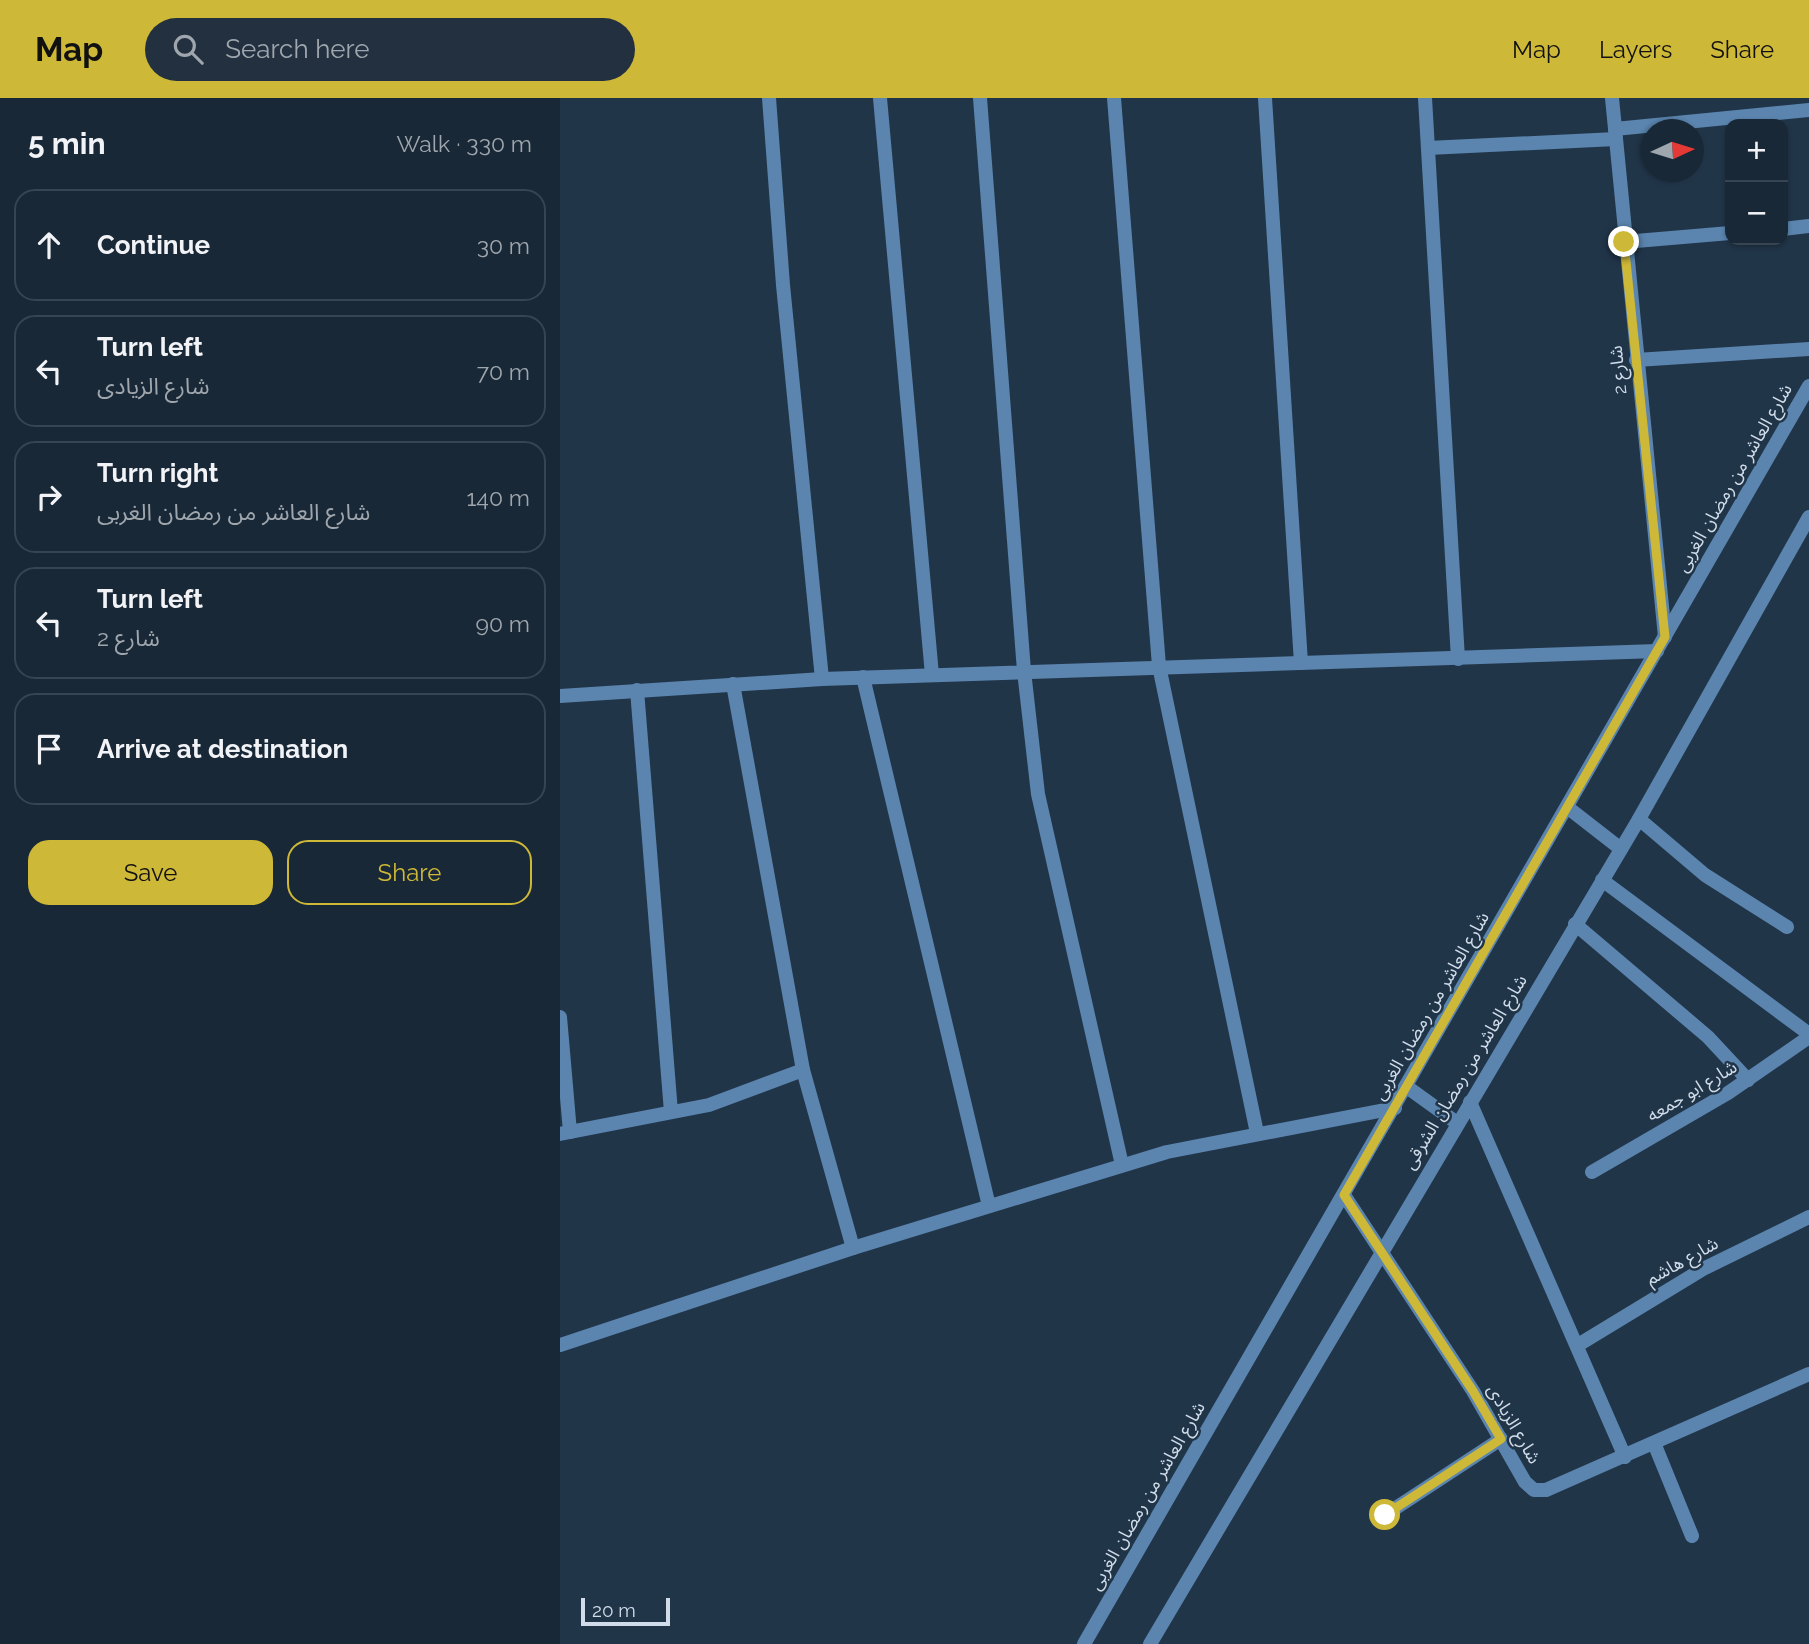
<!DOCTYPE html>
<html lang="en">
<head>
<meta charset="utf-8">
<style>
  body { margin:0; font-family:Raleway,"Noto Sans Arabic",sans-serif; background:#22303f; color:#f1f3f6 }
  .controls { position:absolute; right:21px; top:21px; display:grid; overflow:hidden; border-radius:14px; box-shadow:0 2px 5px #0004 }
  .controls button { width:63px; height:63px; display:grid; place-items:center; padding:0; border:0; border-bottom:2px solid #374452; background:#192837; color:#f1f3f6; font:35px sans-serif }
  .compass { position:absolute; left:1081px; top:21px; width:63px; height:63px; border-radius:50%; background:#192837; box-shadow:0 2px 5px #0004; rotate:86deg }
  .scale { position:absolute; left:21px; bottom:18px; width:89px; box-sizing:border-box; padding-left:7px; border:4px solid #d0dce9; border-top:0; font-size:19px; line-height:24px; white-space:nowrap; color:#d0dce9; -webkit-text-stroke:5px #213549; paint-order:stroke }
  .stop { position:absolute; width:21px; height:21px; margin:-16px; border:5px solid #ceb837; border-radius:50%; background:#fff }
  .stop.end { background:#ceb837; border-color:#fff; box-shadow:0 2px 7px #0008 }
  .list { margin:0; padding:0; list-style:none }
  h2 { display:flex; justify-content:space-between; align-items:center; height:91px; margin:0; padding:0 28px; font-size:30px }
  h2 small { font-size:23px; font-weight:400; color:#9fa6ad }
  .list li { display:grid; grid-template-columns:46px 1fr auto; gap:21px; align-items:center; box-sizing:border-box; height:112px; margin:0 14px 14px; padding:0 14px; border:2px solid #374452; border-radius:21px }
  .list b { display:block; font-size:26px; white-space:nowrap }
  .list p { margin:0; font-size:23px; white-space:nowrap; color:#9fa6ad }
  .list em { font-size:23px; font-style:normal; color:#9fa6ad }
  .actions { display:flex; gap:14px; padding:21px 28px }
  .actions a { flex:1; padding:16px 0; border:2px solid #ceb837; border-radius:21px; text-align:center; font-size:24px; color:#ceb837 }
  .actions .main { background:#ceb837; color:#111 }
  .icon { flex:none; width:38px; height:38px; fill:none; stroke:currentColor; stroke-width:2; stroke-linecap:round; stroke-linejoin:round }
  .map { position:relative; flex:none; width:1249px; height:1546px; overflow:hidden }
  header { display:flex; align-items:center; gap:42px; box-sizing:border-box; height:98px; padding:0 35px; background:#ceb837; color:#111 }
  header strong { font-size:33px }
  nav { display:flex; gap:38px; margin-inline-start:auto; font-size:24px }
  .search { width:490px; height:63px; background:#22303f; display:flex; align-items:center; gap:18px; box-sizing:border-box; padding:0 24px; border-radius:38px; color:#9fa6ad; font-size:26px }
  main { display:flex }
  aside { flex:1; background:#192837 }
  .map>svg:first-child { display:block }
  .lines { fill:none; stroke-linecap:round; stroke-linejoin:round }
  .minor { stroke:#5b85af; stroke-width:14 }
  .tertiary { stroke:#5b85af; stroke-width:14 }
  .route { stroke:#ceb837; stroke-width:9 }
  .labels { text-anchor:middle; stroke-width:5; stroke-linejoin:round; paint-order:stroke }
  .street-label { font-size:18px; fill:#d0dce9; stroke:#213549 }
</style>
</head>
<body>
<header>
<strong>Map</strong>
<div class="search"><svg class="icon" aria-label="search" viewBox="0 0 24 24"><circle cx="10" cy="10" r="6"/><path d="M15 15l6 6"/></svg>Search here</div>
<nav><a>Map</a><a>Layers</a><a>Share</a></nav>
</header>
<main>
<aside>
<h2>5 min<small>Walk · 330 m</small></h2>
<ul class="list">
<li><svg class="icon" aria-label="ahead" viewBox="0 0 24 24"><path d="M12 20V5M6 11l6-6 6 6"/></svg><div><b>Continue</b></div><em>30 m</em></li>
<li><svg class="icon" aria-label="left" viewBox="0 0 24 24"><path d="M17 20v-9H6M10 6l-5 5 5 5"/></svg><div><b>Turn left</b><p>شارع الزيادى</p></div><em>70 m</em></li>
<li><svg class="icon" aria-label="right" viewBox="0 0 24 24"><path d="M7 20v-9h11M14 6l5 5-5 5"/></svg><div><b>Turn right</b><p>شارع العاشر من رمضان الغربى</p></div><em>140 m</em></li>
<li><svg class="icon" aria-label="left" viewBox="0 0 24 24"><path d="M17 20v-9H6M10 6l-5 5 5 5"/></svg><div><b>Turn left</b><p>شارع 2</p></div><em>90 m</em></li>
<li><svg class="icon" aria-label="arrive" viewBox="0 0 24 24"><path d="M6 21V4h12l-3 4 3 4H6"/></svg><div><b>Arrive at destination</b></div></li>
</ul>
<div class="actions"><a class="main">Save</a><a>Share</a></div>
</aside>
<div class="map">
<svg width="1249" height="1546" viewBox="0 0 1249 1546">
  <rect width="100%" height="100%" fill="#213549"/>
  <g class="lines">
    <g class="minor">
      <path d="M209 0 223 187 262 581"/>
      <path d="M320 0 372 577"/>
      <path d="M420 0 464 573 478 696 562 1067"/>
      <path d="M554 0 599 568 697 1035"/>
      <path d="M705 0 741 565"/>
      <path d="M865 0 898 561"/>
      <path d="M1052 0 1105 539"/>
      <path d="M1055 31 1249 12"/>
      <path d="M868 50 1056 41"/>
      <path d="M1223 131 1249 128"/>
      <path d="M1064 144 1170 135"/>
      <path d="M1076 262 1249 251"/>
      <path d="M303 579 429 1108"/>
      <path d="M173 586 243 972 293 1150"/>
      <path d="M77 592 111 1014"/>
      <path d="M0 598 262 581 1097 553"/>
      <path d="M1079 721 1145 777 1227 829"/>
      <path d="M1042 782 1249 936"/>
      <path d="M1015 826 1148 939 1188 982"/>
      <path d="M0 919 10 1034"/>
      <path d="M910 1004 1065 1359"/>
      <path d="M0 1036 149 1007 243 972"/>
      <path d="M1032 1074 1168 995 1249 939"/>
      <path d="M784 1097 913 1293 965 1384 974 1392H986L1249 1276"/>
      <path d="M0 1247 293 1150 607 1054 835 1010"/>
      <path d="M1018 1247 1143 1171 1249 1119"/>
      <path d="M1094 1345 1132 1438"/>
      <path d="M825 1417 941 1341"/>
    </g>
    <g class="tertiary">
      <path d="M1007 709 1061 751"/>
      <path d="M847 989 897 1025"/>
      <path d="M524 1546 1249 288"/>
      <path d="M590 1546 1079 721 1249 419"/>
    </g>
  </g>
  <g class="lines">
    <path class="route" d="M825 1417 941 1341 913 1293 784 1097 1105 539 1064 144"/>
  </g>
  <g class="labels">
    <g class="street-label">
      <text transform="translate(1058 272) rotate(-96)" y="6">شارع 2</text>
      <text transform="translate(1174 380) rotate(-60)" y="6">شارع العاشر من رمضان الغربى</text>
      <text transform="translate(871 908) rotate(-60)" y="6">شارع العاشر من رمضان الغربى</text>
      <text transform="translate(905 974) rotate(-59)" y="6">شارع العاشر من رمضان الشرقى</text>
      <text transform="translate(1132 993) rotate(-31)" y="6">شارع ابو جمعه</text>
      <text transform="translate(1122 1163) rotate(-29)" y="6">شارع هاشم</text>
      <text transform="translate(954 1326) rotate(60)" y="6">شارع الزيادى</text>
      <text transform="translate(587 1398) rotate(-60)" y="6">شارع العاشر من رمضان الغربى</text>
    </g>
  </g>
</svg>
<div class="controls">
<button>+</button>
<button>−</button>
</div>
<svg class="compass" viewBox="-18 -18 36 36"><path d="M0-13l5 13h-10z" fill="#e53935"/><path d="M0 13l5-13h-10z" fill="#9fa6ad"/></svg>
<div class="scale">20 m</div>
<div class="stop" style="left:825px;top:1417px"></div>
<div class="stop end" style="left:1064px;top:144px"></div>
</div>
</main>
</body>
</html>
